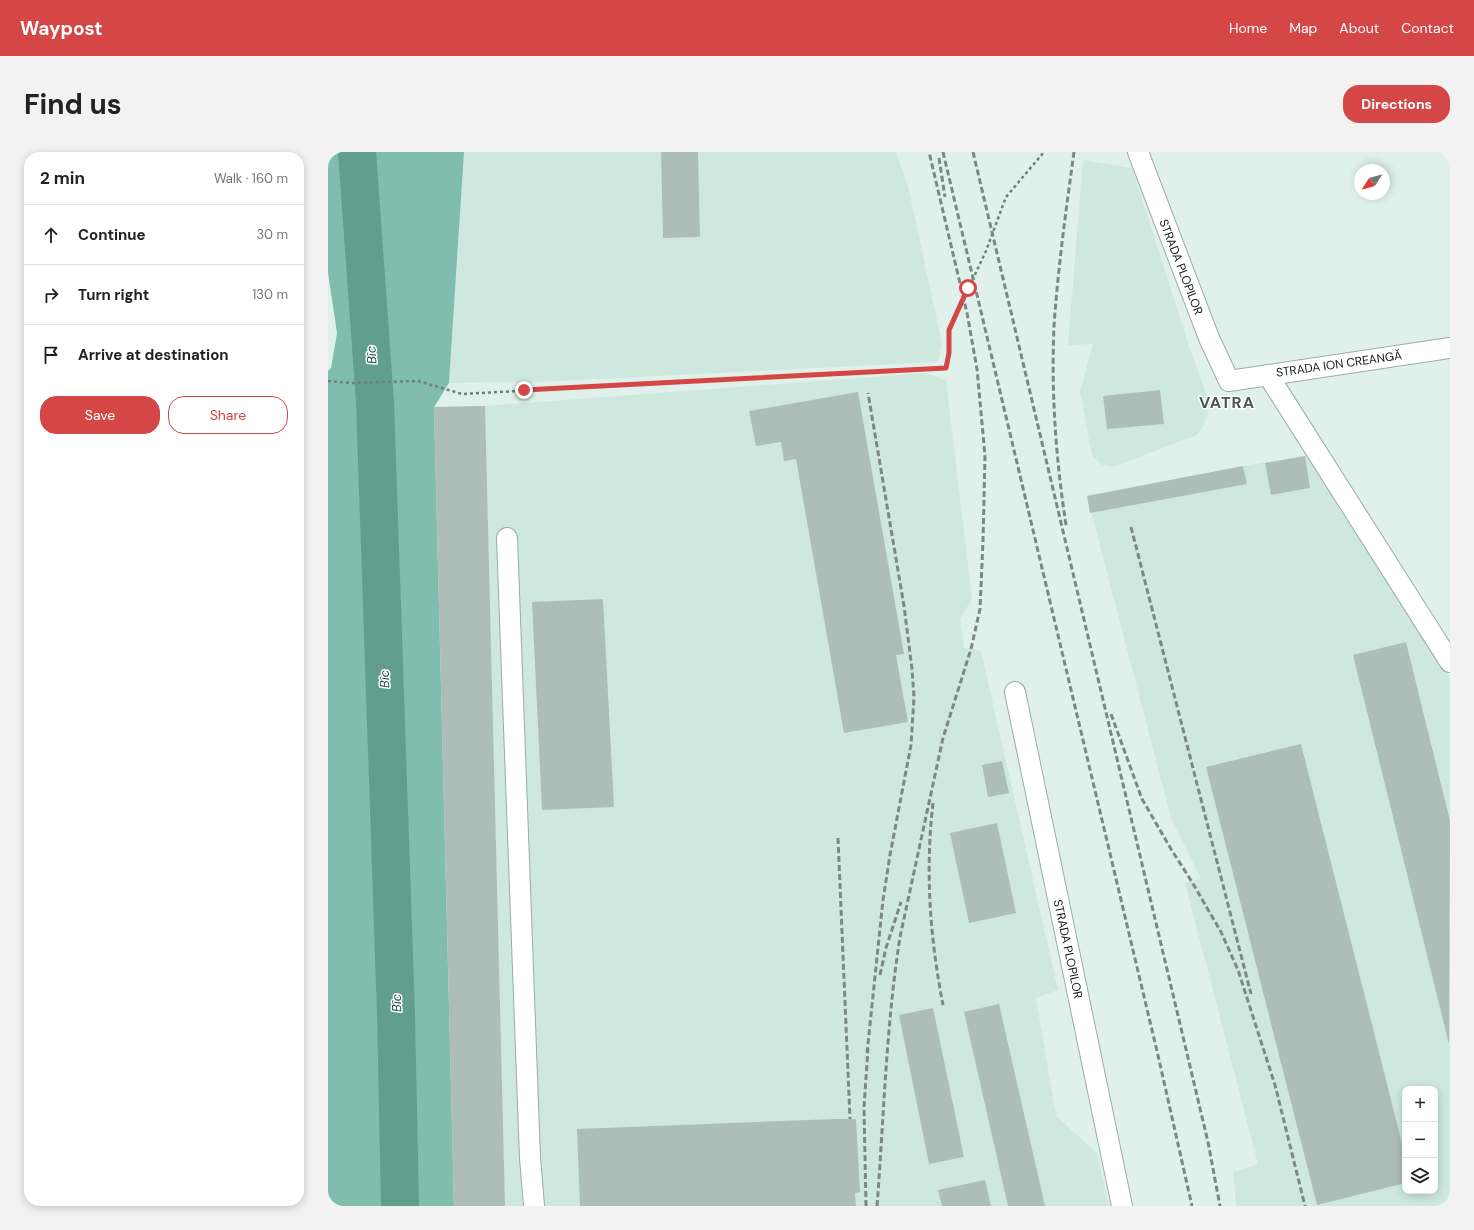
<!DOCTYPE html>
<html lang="en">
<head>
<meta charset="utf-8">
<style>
  body { margin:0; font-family:"DM Sans",sans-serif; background:#f2f2f2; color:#222 }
  .controls { position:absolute; right:12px; bottom:12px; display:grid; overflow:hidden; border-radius:8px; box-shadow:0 2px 10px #0003 }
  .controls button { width:36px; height:36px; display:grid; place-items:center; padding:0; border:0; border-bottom:1px solid #e0e0e0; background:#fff; color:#222; font:20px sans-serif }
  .compass { position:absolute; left:1026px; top:12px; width:36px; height:36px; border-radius:50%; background:#fff; box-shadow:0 2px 10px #0003; rotate:234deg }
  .stop { position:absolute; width:12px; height:12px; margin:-9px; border:3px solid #d54646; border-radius:50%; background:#fff }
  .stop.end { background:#d54646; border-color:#fff; box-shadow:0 1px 4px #0008 }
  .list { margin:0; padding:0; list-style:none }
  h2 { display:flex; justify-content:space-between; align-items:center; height:52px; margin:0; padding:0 16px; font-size:17px }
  h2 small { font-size:13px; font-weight:400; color:#767676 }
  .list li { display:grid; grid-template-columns:26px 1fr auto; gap:12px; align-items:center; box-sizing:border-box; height:60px; padding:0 16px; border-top:1px solid #e0e0e0 }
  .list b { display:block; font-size:15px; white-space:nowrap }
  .list em { font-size:13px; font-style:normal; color:#767676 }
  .actions { display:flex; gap:8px; padding:12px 16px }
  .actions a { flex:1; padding:9px 0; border:1px solid #d54646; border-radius:16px; text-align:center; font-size:14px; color:#d54646 }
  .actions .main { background:#d54646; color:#fff }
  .icon { flex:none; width:22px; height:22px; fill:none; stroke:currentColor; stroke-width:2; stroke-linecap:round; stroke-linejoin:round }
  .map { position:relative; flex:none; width:1122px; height:1054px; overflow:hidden; border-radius:16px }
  header { display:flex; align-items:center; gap:24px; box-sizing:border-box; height:56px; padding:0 20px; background:#d54646; color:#fff }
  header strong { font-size:19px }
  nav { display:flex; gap:22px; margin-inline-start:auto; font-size:14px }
  .intro { display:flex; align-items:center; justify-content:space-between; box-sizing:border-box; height:96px; padding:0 24px }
  h1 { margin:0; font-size:28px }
  .button { padding:10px 18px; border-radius:16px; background:#d54646; color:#fff; font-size:14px; font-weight:700 }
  main { display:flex; gap:24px; padding:0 24px }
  aside { flex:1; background:#fff; border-radius:16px; box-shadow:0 2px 10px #0003 }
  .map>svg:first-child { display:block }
  .built { fill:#cee8e0; fill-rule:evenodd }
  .forest { fill:#81bdac }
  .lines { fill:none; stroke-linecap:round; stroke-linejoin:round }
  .river { stroke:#629e8d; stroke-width:38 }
  .building { fill:#adbeb8 }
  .minor-casing { stroke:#9baca6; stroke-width:22 }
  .path { stroke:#727d7a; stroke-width:2.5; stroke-dasharray:3 3; stroke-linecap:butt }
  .minor { stroke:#fff; stroke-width:20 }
  .rail { stroke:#7c8884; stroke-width:3; stroke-dasharray:6 3; stroke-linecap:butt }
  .route { stroke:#d54646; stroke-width:5 }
  .labels { text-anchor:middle; stroke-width:3; stroke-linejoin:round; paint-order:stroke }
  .street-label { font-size:12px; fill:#131917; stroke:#fff }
  .water-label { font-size:13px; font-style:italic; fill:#194d40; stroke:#fff }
  .district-label { font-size:16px; font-weight:bold; letter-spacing:1px; fill:#495853; stroke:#fff }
</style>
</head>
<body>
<header>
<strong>Waypost</strong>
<nav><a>Home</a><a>Map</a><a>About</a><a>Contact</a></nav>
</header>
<div class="intro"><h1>Find us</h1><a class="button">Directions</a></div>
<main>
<aside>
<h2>2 min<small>Walk · 160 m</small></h2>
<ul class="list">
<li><svg class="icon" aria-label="ahead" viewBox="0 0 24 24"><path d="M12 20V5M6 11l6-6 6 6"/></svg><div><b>Continue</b></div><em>30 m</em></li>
<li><svg class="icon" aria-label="right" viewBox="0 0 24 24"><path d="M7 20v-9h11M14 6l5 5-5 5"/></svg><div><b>Turn right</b></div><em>130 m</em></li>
<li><svg class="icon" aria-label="arrive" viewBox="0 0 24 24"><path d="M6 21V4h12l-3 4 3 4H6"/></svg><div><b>Arrive at destination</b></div></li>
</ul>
<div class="actions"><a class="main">Save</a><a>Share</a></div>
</aside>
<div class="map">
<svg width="1122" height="1054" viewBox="0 0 1122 1054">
  <rect width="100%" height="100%" fill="#e0f1ec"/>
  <g class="built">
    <path d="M136 0H568L580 34 614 191 610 210 210 230 121 231Z"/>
    <path d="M755 8 804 16 861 194 882 252 877 271 869 283 785 315 774 313 764 304 752 240 765 192 740 193Z"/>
    <path d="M596 221 618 228 644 447 632 467 636 496 653 499 730 838 708 846 728 964 769 1001 781 1054H126L106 255 157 254Z"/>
    <path d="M981 303 1122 526V1054H908L905 1020 930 1012 857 731 873 727 843 666 759 344 915 314ZM1077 937H1107V1039H1077Z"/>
  </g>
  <path class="forest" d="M0 0H136L121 231 106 255 126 1054H0V219L3 216 9 181 0 121Z"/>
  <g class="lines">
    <path class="river" d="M29 0 47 250 68 862 72 1054"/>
  </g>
  <g class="building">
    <path d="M333 0H370L372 85 335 86Z"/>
    <path d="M832 238 836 272 779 277 775 244Z"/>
    <path d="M530 240 576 502 568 503 580 570 516 581 468 307 456 309 453 290 428 294 421 259Z"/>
    <path d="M157 254 177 1054H126L106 255Z"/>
    <path d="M977 304 982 336 943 343 937 311Z"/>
    <path d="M915 314 919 332 762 361 759 344Z"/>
    <path d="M275 447 286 655 214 658 204 450Z"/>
    <path d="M1078 490 1122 669 1121 892 1025 503Z"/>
    <path d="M973 592 1077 1003V1031L989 1053 878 615Z"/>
    <path d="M674 609 681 641 660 645 654 613Z"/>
    <path d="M669 671 688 761 641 771 622 681Z"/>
    <path d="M671 852 717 1054H680L636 860Z"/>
    <path d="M605 856 636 1005 601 1012 571 863Z"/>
    <path d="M507 967H528L532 1040 527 1041 528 1054H252L249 977Z"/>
    <path d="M657 1028 663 1054H614L610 1038Z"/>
  </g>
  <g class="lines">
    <g class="minor-casing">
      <g id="minor">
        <path d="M810 0 881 186 901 229 1122 196"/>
        <path d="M940 223 1122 510"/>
        <path d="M179 386 202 1006 206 1054"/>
        <path d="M687 540 794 1054"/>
      </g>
    </g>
    <path class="path" d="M0 229 23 231 90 229 134 242 618 216 621 201V178L658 99 678 45 716 0"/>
    <use href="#minor" class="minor"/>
    <g class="rail">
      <path d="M615 0 829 899 864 1054"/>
      <path d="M645 0 880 990 892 1054"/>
      <path d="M611 6 617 45"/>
      <path d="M738 373C728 308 723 241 726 174 730 116 738 58 746 0"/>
      <path d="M803 375 923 842"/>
      <path d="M783 562 814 647 843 697 864 730 893 780 910 818 947 933 977 1054"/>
      <path d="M605 651C597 719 602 786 615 853"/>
      <path d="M510 686 522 967"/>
      <path d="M552 823 558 796 573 750"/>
      <path d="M539 901 555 748 562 703 583 593 586 545 584 517 576 454 540 241"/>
      <path d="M538 1054 536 956 540 896"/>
      <path d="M549 1054C556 964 558 874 572 785L615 586 643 497 652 457 655 389 657 304 649 217 639 161 601 0"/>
    </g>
  </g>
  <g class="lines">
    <path class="route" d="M196 238 618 216 621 201V178L640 136"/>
  </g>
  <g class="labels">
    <g class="street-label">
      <text transform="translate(853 115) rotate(69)" y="4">STRADA PLOPILOR</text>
      <text transform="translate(1011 212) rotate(-8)" y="4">STRADA ION CREANGĂ</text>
      <text transform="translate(740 797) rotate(78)" y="4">STRADA PLOPILOR</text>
    </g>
    <g class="water-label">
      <text transform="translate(43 203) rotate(-94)" y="5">Bîc</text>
      <text transform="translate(56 527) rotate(-92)" y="5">Bîc</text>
      <text transform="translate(68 851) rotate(-92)" y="5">Bîc</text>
    </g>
    <g class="district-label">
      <text x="899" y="256">VATRA</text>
    </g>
  </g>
</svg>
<div class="controls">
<button>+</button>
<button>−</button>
<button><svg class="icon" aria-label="layers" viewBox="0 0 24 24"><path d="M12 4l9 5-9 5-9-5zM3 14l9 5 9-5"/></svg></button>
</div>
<svg class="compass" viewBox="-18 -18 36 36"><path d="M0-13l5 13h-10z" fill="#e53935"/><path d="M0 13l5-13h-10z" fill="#767676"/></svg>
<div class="stop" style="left:640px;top:136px"></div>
<div class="stop end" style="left:196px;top:238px"></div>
</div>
</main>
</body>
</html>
